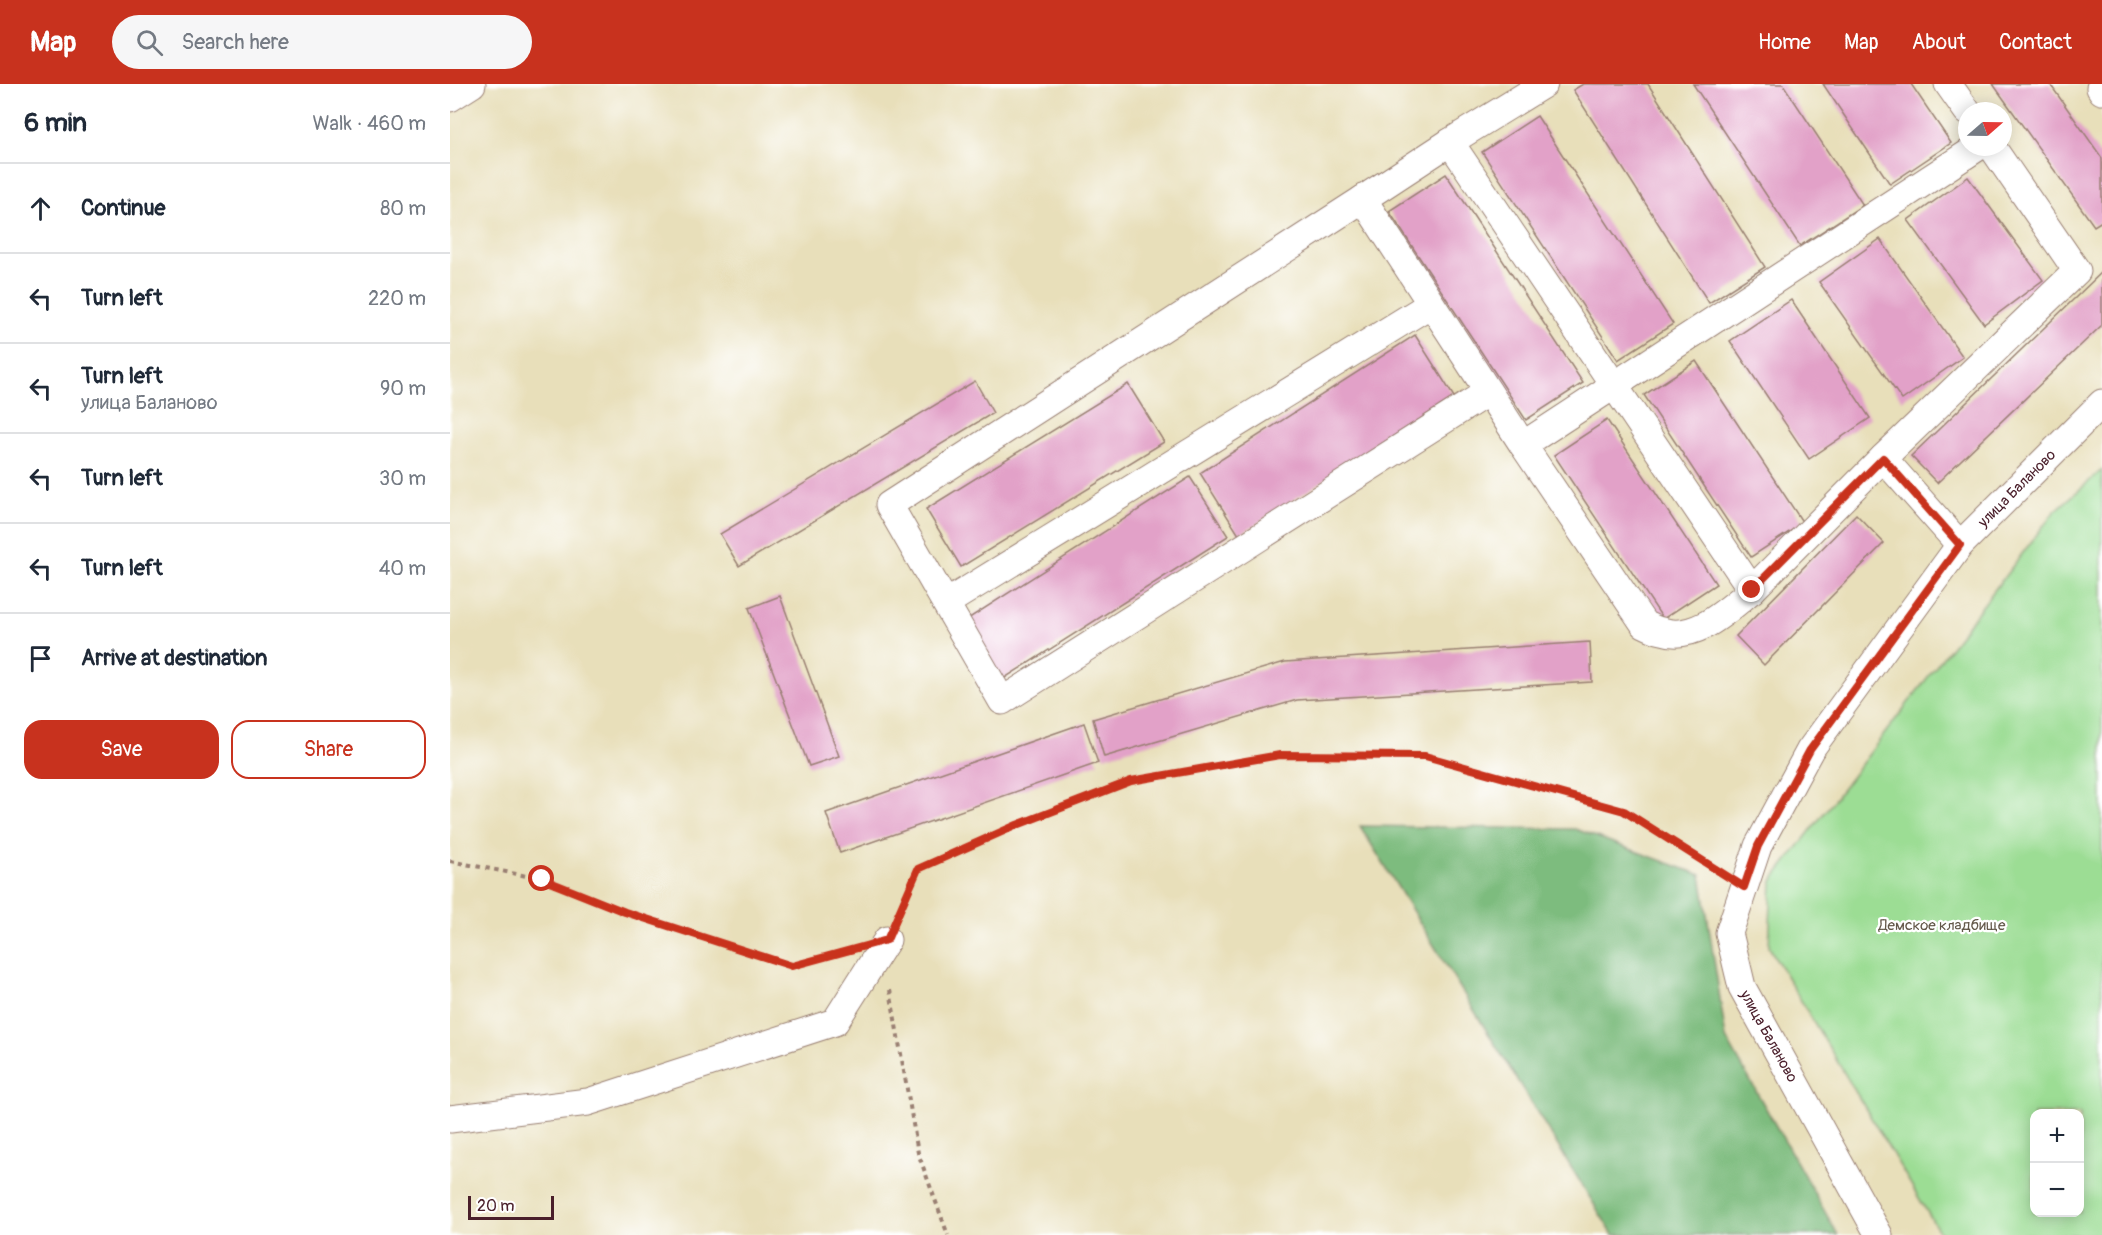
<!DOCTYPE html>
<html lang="en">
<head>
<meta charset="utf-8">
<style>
  body { margin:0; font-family:Pangolin,sans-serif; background:#f6f6f7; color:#1f2937 }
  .controls { position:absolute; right:18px; bottom:18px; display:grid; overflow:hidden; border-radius:12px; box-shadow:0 3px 15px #0003 }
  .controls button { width:54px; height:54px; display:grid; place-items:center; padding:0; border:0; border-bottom:2px solid #e0e1e3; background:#fff; color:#1f2937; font:30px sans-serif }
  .compass { position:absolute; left:1508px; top:18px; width:54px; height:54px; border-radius:50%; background:#fff; box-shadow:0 3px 15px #0003; rotate:70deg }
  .scale { position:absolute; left:18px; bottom:15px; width:86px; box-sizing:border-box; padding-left:6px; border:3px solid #4a1f2b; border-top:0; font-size:16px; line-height:21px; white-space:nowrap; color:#4a1f2b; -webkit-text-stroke:4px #fff; paint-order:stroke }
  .stop { position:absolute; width:18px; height:18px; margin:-14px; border:4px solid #c8321e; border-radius:50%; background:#fff }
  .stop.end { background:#c8321e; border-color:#fff; box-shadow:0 2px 6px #0008 }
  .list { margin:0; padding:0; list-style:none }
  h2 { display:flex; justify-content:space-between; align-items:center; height:78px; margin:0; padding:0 24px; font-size:26px }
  h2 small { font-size:20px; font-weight:400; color:#747a83 }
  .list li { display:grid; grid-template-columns:39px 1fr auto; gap:18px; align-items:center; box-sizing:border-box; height:90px; padding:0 24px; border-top:2px solid #e0e1e3 }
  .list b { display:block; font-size:22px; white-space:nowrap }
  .list p { margin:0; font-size:20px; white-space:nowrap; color:#747a83 }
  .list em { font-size:20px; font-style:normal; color:#747a83 }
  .actions { display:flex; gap:12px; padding:18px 24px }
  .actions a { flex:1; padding:14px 0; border:2px solid #c8321e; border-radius:18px; text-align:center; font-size:21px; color:#c8321e }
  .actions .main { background:#c8321e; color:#fff }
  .icon { flex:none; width:33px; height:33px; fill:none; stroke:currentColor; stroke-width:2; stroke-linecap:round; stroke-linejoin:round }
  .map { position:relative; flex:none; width:1652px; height:1151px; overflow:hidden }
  header { display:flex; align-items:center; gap:36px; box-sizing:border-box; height:84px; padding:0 30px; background:#c8321e; color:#fff }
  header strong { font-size:28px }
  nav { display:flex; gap:33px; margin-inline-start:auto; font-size:21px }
  .search { width:420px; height:54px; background:#f6f6f7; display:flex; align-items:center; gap:15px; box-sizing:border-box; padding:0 21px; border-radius:33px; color:#747a83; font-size:22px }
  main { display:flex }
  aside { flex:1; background:#fff }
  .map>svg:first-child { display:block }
  .green { fill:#9cdd94; stroke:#737e60; stroke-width:1.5; fill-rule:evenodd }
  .forest { fill:#7dbc7e; stroke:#646e54; stroke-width:1.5 }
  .building { fill:#e2a1c8 }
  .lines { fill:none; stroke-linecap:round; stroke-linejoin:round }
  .minor-casing { stroke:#997f72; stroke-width:29 }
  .path { stroke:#997f72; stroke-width:4; stroke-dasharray:4.5 4.5; stroke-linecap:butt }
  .minor { stroke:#fff; stroke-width:27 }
  .route { stroke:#c8321e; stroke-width:8 }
  .labels { text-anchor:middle; stroke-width:4.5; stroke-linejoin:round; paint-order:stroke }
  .street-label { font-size:15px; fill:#4a1f2b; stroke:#fff }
  .park-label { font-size:15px; fill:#63584a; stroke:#fff }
</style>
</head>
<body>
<header>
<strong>Map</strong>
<div class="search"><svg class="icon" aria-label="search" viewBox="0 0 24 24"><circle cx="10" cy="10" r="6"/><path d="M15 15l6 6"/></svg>Search here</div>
<nav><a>Home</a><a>Map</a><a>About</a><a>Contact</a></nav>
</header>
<main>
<aside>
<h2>6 min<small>Walk · 460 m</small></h2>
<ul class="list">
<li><svg class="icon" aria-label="ahead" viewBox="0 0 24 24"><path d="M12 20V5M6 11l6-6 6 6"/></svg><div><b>Continue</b></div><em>80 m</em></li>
<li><svg class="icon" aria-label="left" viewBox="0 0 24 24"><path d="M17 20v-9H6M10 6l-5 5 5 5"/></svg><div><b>Turn left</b></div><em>220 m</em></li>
<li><svg class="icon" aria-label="left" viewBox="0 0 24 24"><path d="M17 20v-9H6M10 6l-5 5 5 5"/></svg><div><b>Turn left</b><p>улица Баланово</p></div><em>90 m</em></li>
<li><svg class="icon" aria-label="left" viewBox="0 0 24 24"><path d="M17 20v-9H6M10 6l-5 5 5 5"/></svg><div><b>Turn left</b></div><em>30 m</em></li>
<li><svg class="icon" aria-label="left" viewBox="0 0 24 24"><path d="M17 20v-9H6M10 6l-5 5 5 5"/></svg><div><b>Turn left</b></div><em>40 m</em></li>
<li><svg class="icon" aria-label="arrive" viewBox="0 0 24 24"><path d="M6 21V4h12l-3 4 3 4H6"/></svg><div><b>Arrive at destination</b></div></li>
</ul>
<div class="actions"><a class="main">Save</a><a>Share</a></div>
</aside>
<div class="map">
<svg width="1652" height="1151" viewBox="0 0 1652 1151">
  <rect width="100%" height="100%" fill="#fff"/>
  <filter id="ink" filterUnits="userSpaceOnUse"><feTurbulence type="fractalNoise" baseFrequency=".0167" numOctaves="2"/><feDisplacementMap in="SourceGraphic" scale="12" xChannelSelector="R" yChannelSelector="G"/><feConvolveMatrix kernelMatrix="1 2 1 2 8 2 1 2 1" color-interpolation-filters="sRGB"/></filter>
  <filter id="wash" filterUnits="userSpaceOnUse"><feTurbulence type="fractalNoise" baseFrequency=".008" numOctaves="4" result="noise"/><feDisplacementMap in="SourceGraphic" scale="24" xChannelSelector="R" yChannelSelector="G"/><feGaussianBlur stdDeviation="1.35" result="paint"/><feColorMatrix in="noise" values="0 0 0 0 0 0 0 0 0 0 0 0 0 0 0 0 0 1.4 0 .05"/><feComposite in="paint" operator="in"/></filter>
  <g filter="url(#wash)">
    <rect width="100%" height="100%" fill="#e8dfba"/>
    <path class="green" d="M1652 386V1151H1491L1319 863 1322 797 1604 428ZM1584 1030H1630V1128H1584Z"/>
    <path class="forest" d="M910 742 1125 745 1251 791 1276 954 1388 1151H1163Z"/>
    <g id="blocks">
      <g class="building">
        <path d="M1133 0H1198L1315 183 1259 219 1123 6Z"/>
        <path d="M1243 0H1333L1413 121 1350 162Z"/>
        <path d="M1373 0H1461L1501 59 1440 100Z"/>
        <path d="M1543 0H1600L1652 74V137L1644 142Z"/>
        <path d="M1087 32 1223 240 1168 276 1032 68Z"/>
        <path d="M996 90 1133 299 1076 336 939 127Z"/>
        <path d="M1518 93 1593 196 1534 240 1458 136Z"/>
        <path d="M1430 155 1513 273 1452 316 1369 198Z"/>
        <path d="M1652 188V241L1487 399 1461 372Z"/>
        <path d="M1341 216 1420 334 1359 375 1280 257Z"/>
        <path d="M965 251 1004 313 789 451 750 389Z"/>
        <path d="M1246 277 1353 439 1301 473 1194 311Z"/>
        <path d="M525 297 543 329 289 482 270 450Z"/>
        <path d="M678 300 714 358 511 483 476 425Z"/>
        <path d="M1157 336 1266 500 1213 535 1104 371Z"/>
        <path d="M740 393 778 452 550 597 513 538Z"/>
        <path d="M1406 430 1434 459 1314 581 1286 552Z"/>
        <path d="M330 512 389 672 359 682 299 524Z"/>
        <path d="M1140 558 1142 598 847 616 654 673 643 635 835 578Z"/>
        <path d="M634 639 648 679 390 769 376 729Z"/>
      </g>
    </g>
  </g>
  <g filter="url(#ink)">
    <use href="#blocks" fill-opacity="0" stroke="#997f72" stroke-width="1.5"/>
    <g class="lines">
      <g class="minor-casing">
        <g id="minor">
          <path d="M1094 0 1000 58 1302 506 1433 374 1627 187 1542 63"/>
          <path d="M1498 0 1517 27"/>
          <path d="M1652 3 1650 4 1652 7"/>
          <path d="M0 14 22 0"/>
          <path d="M1000 58 913 115 1073 361"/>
          <path d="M913 115 439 421 552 617 1038 308"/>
          <path d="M1433 374 1510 461"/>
          <path d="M1302 506C1278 525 1246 558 1212 547 1206 546 1200 543 1194 540L1073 361 1528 63"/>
          <path d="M496 519 981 220"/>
          <path d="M0 1035 138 1018 385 938 437 856"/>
          <path id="s1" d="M1429 1151 1292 903 1279 849 1308 762 1360 666 1510 461 1652 319"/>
        </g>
      </g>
      <g class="path">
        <path d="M0 777 92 795 175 828 342 882 396 867"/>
        <path d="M448 832 468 785 567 741 681 697 830 671 975 672 1174 727 1271 788"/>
        <path d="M440 906 468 1069 498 1151"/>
      </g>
      <use href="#minor" class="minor"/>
    </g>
  </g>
  <g class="lines" filter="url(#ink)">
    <path class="route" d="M92 795 175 828 342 882 437 856 468 785 567 741 681 697 830 671 975 672 1174 727 1294 803 1308 762 1360 666 1510 461 1433 374 1302 506"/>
  </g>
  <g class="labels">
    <g class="street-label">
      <text dy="5" stroke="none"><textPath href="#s1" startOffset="874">улица Баланово</textPath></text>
      <text transform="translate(1319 952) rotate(61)" y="5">улица Баланово</text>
    </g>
    <g class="park-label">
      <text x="1492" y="846">Демское кладбище</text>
    </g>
  </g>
</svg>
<div class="controls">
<button>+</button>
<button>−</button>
</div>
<svg class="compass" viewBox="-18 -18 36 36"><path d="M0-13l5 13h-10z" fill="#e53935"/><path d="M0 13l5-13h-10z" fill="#747a83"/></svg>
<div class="scale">20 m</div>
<div class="stop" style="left:92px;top:795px"></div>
<div class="stop end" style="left:1302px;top:506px"></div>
</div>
</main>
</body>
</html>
